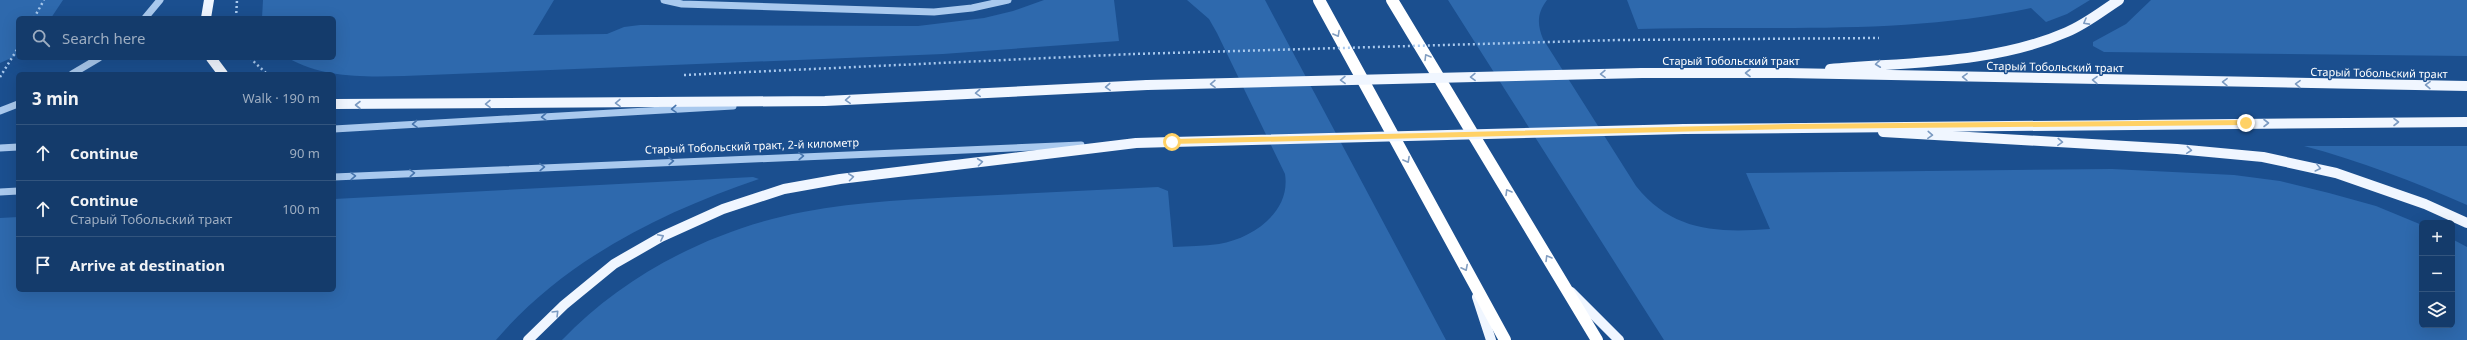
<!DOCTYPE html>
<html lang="en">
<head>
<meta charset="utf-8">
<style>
  body { margin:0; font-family:"Noto Sans",sans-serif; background:#214673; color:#f1f3f6 }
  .controls { position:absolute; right:12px; bottom:12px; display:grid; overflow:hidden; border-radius:6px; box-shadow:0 4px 16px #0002 }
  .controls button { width:36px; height:36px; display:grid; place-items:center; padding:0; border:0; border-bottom:1px solid #33557e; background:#143b6b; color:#f1f3f6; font:20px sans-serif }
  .stop { position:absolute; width:12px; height:12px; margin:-9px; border:3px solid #ffd166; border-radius:50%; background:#fff }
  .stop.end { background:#ffd166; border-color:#fff; box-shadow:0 1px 4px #0008 }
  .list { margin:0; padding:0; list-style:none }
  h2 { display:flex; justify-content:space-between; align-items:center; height:52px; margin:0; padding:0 16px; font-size:17px }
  h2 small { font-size:13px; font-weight:400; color:#9dadc1 }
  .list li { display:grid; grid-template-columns:26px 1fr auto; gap:12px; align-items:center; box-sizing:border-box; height:56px; padding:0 16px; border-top:1px solid #33557e }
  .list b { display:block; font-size:15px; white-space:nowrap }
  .list p { margin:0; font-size:13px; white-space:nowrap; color:#9dadc1 }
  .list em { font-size:13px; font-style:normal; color:#9dadc1 }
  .icon { flex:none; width:22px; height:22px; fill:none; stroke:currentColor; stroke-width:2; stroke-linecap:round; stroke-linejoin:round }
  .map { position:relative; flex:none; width:2467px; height:340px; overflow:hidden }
  .search { position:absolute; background:#143b6b; box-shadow:0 4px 16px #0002; left:16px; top:16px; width:320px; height:44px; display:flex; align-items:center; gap:10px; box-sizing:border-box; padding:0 14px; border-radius:6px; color:#9dadc1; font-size:15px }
  .panel { position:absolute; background:#143b6b; box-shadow:0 4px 16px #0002; left:16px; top:72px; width:320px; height:220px; border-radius:6px }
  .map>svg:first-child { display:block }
  .green { fill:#2e69ad }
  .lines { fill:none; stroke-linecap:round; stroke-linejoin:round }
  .path { stroke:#a9c9ee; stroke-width:2.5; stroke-dasharray:2 3; stroke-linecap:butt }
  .minor { stroke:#a9c9ee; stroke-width:7 }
  .major { stroke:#f0f6ff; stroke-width:10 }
  .highway { stroke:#fff; stroke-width:12 }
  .path-bridge { stroke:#a9c9ee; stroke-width:2.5; stroke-dasharray:2 3; stroke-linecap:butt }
  .major-bridge { stroke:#f0f6ff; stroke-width:10 }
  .oneway { stroke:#7b9ac1 }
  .oneway2 { stroke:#829ec1 }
  .oneway3 { stroke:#4674ac }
  .route { fill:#ffd166 }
  .labels { text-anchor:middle; stroke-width:3; stroke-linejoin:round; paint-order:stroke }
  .street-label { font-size:11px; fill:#fff; stroke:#1b4f8f }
</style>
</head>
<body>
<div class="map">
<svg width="2467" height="340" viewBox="0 0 2467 340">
  <rect width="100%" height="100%" fill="#1b4f8f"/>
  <g class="green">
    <path d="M0 0H63L51 18H18V55L0 63Z"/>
    <path d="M263 0H554L533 35 607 34 624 27 640 25 918 26 984 18 1013 11 1044 0H1114L1119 41 943 54 404 76C364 77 323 78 288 58H334V18H262Z"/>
    <path d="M1187 0H1265L1446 340H562C625 274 714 229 803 212 860 201 919 199 977 196 1037 193 1097 190 1158 187L1168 191 1173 247C1188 246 1204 246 1219 244 1253 238 1291 212 1285 174L1217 33 1209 19Z"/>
    <path d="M1448 0H1547C1537 13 1537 24 1543 39L1636 186C1672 231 1716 233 1770 229L1746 173 2112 169 2234 175 2280 181 2329 193 2376 206 2422 225V325H2452V239L2467 247V340H1664Z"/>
    <path d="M1627 0H2090L2067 14 2046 22 2031 8C1902 36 1769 25 1638 29Z"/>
    <path d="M2151 0H2467V56L2104 52 2093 46V42L2126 24Z"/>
    <path d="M2304 146H2467V205C2413 181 2360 161 2304 146Z"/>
    <path d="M753 177 759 179C662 212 564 260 496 340H0V218L18 217V290H334V199Z"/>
  </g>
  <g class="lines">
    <g class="path">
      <path d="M34 18 44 0"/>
      <path d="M236 18 237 0"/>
      <path d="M1618 40 1879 38"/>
      <path d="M250 58 267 74"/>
      <path d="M684 75 1133 54"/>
      <path d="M0 77 18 48"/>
    </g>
    <g class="minor">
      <path d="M664 0 682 4 934 12 972 8 1008 0"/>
      <path d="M145 18 160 0"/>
      <path d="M72 74 99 58"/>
      <path d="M0 111 18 104"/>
      <path d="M334 129 733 106"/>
      <path d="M0 148 18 147"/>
      <path d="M334 177 1081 145"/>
      <path d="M0 192 18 191"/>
    </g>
    <g class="major">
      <path d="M206 18 209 0"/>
      <path d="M211 58 223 74"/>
      <path d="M1830 69C1908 62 1994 64 2067 32 2086 24 2102 11 2119 0"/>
      <path d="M1642 73H1787L2467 86"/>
      <path d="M334 104 825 101 1147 85"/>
      <path d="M1684 129 2467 122"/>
      <path d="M1883 132 2177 149 2263 157 2336 173 2425 204 2467 223"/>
      <path d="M1571 292 1619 340"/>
      <path d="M1477 297 1491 340"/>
      <path d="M528 340 564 305 614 264 661 237 723 209 784 189 840 179 1136 143 1172 142"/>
    </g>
    <g class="highway">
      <path d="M1319 0 1505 340"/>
      <path d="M1392 0 1597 340"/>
    </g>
    <path class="path-bridge" d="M1133 54 1618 40"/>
    <g class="major-bridge">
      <path d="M1147 85 1642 73"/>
      <path d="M1172 142 1684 129"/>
    </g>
  </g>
  <defs><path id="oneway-chevron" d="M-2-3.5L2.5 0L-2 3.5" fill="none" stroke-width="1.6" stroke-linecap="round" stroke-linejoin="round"/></defs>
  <g class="oneway">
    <use href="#oneway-chevron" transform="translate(2086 22) rotate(151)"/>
    <use href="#oneway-chevron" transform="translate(1878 64) rotate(174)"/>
    <use href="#oneway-chevron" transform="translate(1748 73) rotate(-180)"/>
    <use href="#oneway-chevron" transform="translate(1603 74) rotate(179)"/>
    <use href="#oneway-chevron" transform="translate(1473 77) rotate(179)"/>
    <use href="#oneway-chevron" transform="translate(1965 77) rotate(-179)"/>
    <use href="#oneway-chevron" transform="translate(1343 80) rotate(179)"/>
    <use href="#oneway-chevron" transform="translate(2095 80) rotate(-179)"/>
    <use href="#oneway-chevron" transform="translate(2225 82) rotate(-179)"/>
    <use href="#oneway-chevron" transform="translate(1213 84) rotate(179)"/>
    <use href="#oneway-chevron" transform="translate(2298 84) rotate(-179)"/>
    <use href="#oneway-chevron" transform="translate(2428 85) rotate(-179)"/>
    <use href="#oneway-chevron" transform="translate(1108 87) rotate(177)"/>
    <use href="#oneway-chevron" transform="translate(978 93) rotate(177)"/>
    <use href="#oneway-chevron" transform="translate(848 100) rotate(177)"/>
    <use href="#oneway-chevron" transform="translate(618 103) rotate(179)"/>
    <use href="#oneway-chevron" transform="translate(488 104) rotate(179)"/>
    <use href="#oneway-chevron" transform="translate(358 105) rotate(-180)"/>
    <use href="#oneway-chevron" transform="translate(2396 122)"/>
    <use href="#oneway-chevron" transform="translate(2266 123)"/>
    <use href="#oneway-chevron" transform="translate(1930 135) rotate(3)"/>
    <use href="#oneway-chevron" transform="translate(2060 142) rotate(3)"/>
    <use href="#oneway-chevron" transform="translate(2189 150) rotate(5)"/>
    <use href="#oneway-chevron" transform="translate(980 162) rotate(-7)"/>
    <use href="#oneway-chevron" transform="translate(2318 168) rotate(14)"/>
    <use href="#oneway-chevron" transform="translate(851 177) rotate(-7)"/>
    <use href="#oneway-chevron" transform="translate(661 237) rotate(-27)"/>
    <use href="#oneway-chevron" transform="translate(556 313) rotate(-45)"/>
  </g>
  <g class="oneway2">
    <use href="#oneway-chevron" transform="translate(1337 34) rotate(61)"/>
    <use href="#oneway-chevron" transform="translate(1427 57) rotate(-121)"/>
    <use href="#oneway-chevron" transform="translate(1407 160) rotate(61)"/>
    <use href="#oneway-chevron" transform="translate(1508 192) rotate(-121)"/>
    <use href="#oneway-chevron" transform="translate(1548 258) rotate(-121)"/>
    <use href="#oneway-chevron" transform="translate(1465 268) rotate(63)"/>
  </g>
  <g class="oneway3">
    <use href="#oneway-chevron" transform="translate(674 109) rotate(177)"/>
    <use href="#oneway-chevron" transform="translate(544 117) rotate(177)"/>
    <use href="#oneway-chevron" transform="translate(415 124) rotate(177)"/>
    <use href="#oneway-chevron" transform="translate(801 156) rotate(-2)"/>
    <use href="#oneway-chevron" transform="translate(671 161) rotate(-2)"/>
    <use href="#oneway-chevron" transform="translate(542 167) rotate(-2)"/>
    <use href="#oneway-chevron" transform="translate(412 173) rotate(-3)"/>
    <use href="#oneway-chevron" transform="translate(353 176) rotate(-2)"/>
  </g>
  <path class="route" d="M2246 120 2250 123 2246 125 1793 129 1172 144 1169 142 1172 139 1793 124Z"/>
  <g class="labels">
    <g class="street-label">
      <text x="1731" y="65">Старый Тобольский тракт</text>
      <text transform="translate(2055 67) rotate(1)" y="4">Старый Тобольский тракт</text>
      <text transform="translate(2379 73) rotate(1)" y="4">Старый Тобольский тракт</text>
      <text transform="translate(752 146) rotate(-2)" y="4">Старый Тобольский тракт, 2-й километр</text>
    </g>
  </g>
</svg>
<div class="controls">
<button>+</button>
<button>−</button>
<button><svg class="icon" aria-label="layers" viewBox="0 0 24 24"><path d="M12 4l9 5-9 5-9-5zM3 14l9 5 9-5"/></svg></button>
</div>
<div class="stop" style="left:1172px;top:142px"></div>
<div class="stop end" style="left:2246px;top:123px"></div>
<div class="search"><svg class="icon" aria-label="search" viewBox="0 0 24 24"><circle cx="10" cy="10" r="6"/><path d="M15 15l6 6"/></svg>Search here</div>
<section class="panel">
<h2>3 min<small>Walk · 190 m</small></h2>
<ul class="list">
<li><svg class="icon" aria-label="ahead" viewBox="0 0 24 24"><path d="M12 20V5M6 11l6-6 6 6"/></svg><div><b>Continue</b></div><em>90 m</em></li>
<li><svg class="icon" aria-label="ahead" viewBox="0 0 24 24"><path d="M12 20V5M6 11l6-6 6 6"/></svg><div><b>Continue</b><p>Старый Тобольский тракт</p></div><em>100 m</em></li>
<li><svg class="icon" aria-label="arrive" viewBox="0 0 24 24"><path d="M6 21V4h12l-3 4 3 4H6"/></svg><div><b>Arrive at destination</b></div></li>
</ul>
</section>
</div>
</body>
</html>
